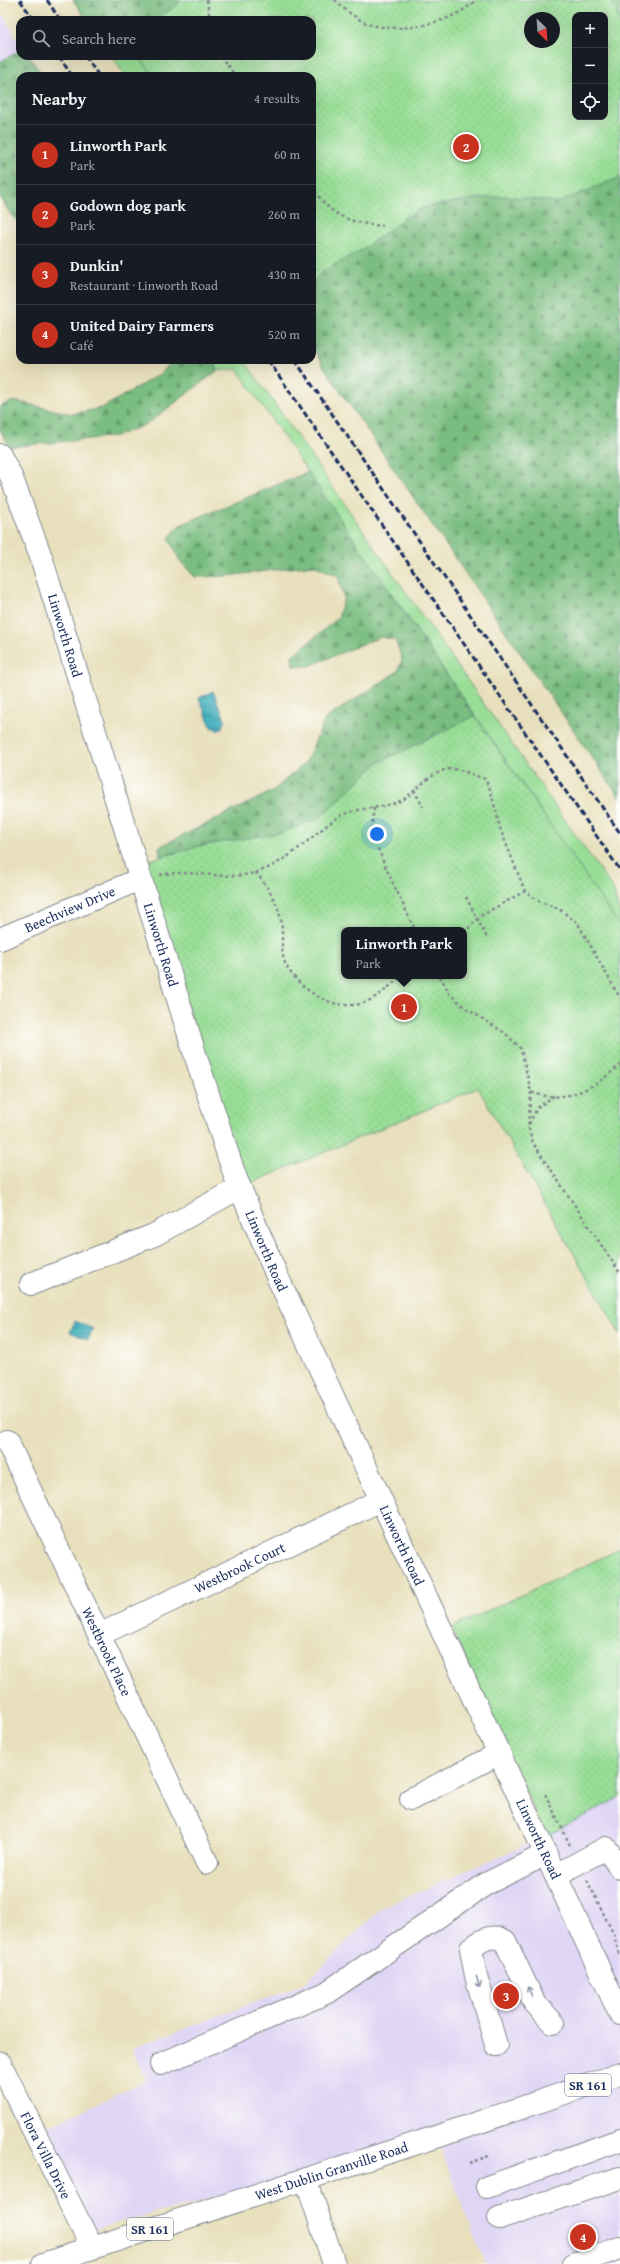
<!DOCTYPE html>
<html lang="en">
<head>
<meta charset="utf-8">
<style>
  body { margin:0; font-family:"Gentium Book Plus",serif; background:#242831; color:#f1f3f6 }
  .controls { position:absolute; right:12px; top:12px; display:grid; overflow:hidden; border-radius:8px; box-shadow:0 4px 16px #0002 }
  .controls button { width:36px; height:36px; display:grid; place-items:center; padding:0; border:0; border-bottom:1px solid #363941; background:#171b24; color:#f1f3f6; font:20px sans-serif }
  .compass { position:absolute; left:524px; top:12px; width:36px; height:36px; border-radius:50%; background:#171b24; box-shadow:0 4px 16px #0002; rotate:155deg }
  .you { position:absolute; left:377px; top:834px; width:14px; height:14px; margin:-10px; border:3px solid #fff; border-radius:50%; background:#1a73e8; box-shadow:0 0 0 6px #1a73e833 }
  .badge { display:grid; place-items:center; width:26px; height:26px; border-radius:50%; background:#c8321e; color:#fff; font-size:13px; font-weight:700 }
  .pin { position:absolute; translate:-50% -50%; border:2px solid #fff; box-shadow:0 1px 4px #0006 }
  .popup { position:absolute; left:341px; top:927px; width:126px; height:52px; box-sizing:border-box; display:grid; place-content:center; border-radius:8px; background:#171b24; filter:drop-shadow(0 1px 3px #0005); font-size:13px; white-space:nowrap; color:#9ea1a6 }
  .popup b { font-size:15px; color:#f1f3f6 }
  .popup::after { content:''; position:absolute; left:50%; top:100%; margin-left:-8px; border:8px solid transparent; border-top-color:#171b24 }
  .list { margin:0; padding:0; list-style:none }
  h2 { display:flex; justify-content:space-between; align-items:center; height:52px; margin:0; padding:0 16px; font-size:17px }
  h2 small { font-size:13px; font-weight:400; color:#9ea1a6 }
  .list li { display:grid; grid-template-columns:26px 1fr auto; gap:12px; align-items:center; box-sizing:border-box; height:60px; padding:0 16px; border-top:1px solid #363941 }
  .list b { display:block; font-size:15px; white-space:nowrap }
  .list p { margin:0; font-size:13px; white-space:nowrap; color:#9ea1a6 }
  .list em { font-size:13px; font-style:normal; color:#9ea1a6 }
  .icon { flex:none; width:22px; height:22px; fill:none; stroke:currentColor; stroke-width:2; stroke-linecap:round; stroke-linejoin:round }
  .map { position:relative; flex:none; width:620px; height:2264px; overflow:hidden }
  .search { position:absolute; background:#171b24; box-shadow:0 4px 16px #0002; left:16px; top:16px; width:300px; height:44px; display:flex; align-items:center; gap:10px; box-sizing:border-box; padding:0 14px; border-radius:12px; color:#9ea1a6; font-size:15px }
  .panel { position:absolute; background:#171b24; box-shadow:0 4px 16px #0002; left:16px; top:72px; width:300px; height:292px; border-radius:12px }
  .map>svg:first-child { display:block }
  .built { fill:#dfd5f5 }
  .grass { fill:#99de97; stroke:#5a867a }
  .forest { fill:url(#forest-firs); stroke:#4a766f }
  .park { fill:url(#park-dots); stroke:#5a867a; fill-rule:evenodd }
  .water { fill:url(#water-waves); stroke:#2d6e8c }
  .lines { fill:none; stroke-linecap:round; stroke-linejoin:round }
  .minor-casing { stroke:#82888d; stroke-width:24 }
  .major-casing { stroke:#82888d; stroke-width:24 }
  .path { stroke:#82888d; stroke-width:2.5; stroke-dasharray:3 3; stroke-linecap:butt }
  .minor { stroke:#fff; stroke-width:22 }
  .major { stroke:#fff; stroke-width:22 }
  .rail { stroke:#1b2f5e; stroke-width:3; stroke-dasharray:6 3; stroke-linecap:butt }
  .oneway { stroke:#8d97ae }
  .labels { text-anchor:middle; stroke-width:3; stroke-linejoin:round; paint-order:stroke }
  .shield { fill:#fdfcf7; stroke:#5f6c8c; stroke-width:1 }
  .shield-label { font-size:13px; font-weight:bold; fill:#1b2f5e }
  .street-label { font-size:14px; fill:#1b2f5e; stroke:#fdfcf7 }
</style>
</head>
<body>
<div class="map">
<svg width="620" height="2264" viewBox="0 0 620 2264">
  <defs>
    <pattern id="forest-firs" width="22" height="20" patternUnits="userSpaceOnUse"><rect width="22" height="20" fill="#7abd80"/><path d="M5 1l3.5 6h-7zM16 11l3.5 6h-7z" fill="#639a6c"/></pattern>
    <pattern id="park-dots" width="8" height="8" patternUnits="userSpaceOnUse"><rect width="8" height="8" fill="#99de97"/><path d="M2 2h.1M6 6h.1" fill="none" stroke="#83bf85" stroke-width="1.8" stroke-linecap="round"/></pattern>
    <pattern id="water-waves" width="16" height="10" patternUnits="userSpaceOnUse"><rect width="16" height="10" fill="#3faebb"/><path d="M0 5q4-4 8 0t8 0" fill="none" stroke="#348e9b"/></pattern>
  </defs>
  <rect width="100%" height="100%" fill="#fdfcf7"/>
  <filter id="ink" filterUnits="userSpaceOnUse"><feTurbulence type="fractalNoise" baseFrequency=".025" numOctaves="2"/><feDisplacementMap in="SourceGraphic" scale="8" xChannelSelector="R" yChannelSelector="G"/><feConvolveMatrix kernelMatrix="1 2 1 2 8 2 1 2 1" color-interpolation-filters="sRGB"/></filter>
  <filter id="wash" filterUnits="userSpaceOnUse"><feTurbulence type="fractalNoise" baseFrequency=".012" numOctaves="4" result="noise"/><feDisplacementMap in="SourceGraphic" scale="16" xChannelSelector="R" yChannelSelector="G"/><feGaussianBlur stdDeviation="0.9" result="paint"/><feColorMatrix in="noise" values="0 0 0 0 0 0 0 0 0 0 0 0 0 0 0 0 0 1.4 0 .05"/><feComposite in="paint" operator="in"/></filter>
  <g filter="url(#wash)">
    <rect width="100%" height="100%" fill="#e8e0bc"/>
    <g class="built">
      <path d="M0 11 20 43V50L0 62Z"/>
      <path d="M620 1797V2264H486L437 2140 83 2232 29 2135 146 2081 132 2048 304 1984 381 1908 546 1836Z"/>
    </g>
    <g class="grass">
      <path d="M112 56H139L153 76H125Z"/>
      <path d="M312 269 323 271 312 282Z"/>
      <path d="M213 360H244L613 889 620 915V926L237 369 217 371Z"/>
    </g>
    <g class="forest">
      <path d="M73 0H180L178 5 153 20H87Z"/>
      <path d="M611 0H620V22Z"/>
      <path d="M20 50V56H29L43 76H20V224L11 215 0 197V62Z"/>
      <path d="M620 177V798L323 366 312 346V282L323 271 365 248 404 218 425 207 472 199 506 196 559 202Z"/>
      <path d="M174 360H213L217 371 147 424 116 436 10 447 0 430V406L14 401 72 414 102 408 158 375Z"/>
      <path d="M308 472 475 716 378 763 318 819 280 833 200 846 160 856 159 847 273 791 306 762 325 719 398 671 402 659 395 640 380 637 309 666H293L292 656 338 618 344 598 338 576 314 565 226 576 195 577 180 561 169 538 180 525Z"/>
    </g>
    <g class="park">
      <path d="M180 0H611L620 22V177L559 202 506 196 472 199 425 207 404 218 365 248 323 271 312 269V76H153L139 56H312V20H153L178 5ZM575 15H605V117H575ZM530 18H554V42H530Z"/>
      <path d="M475 716 620 926V1334L478 1088 244 1186 143 862 200 846 280 833 318 819 378 763ZM344 930H464V976H344Z"/>
      <path d="M620 1549V1797L546 1836 451 1628Z"/>
    </g>
    <g class="water">
      <path d="M213 691 226 722 222 724 223 727 217 731 215 727 212 729 199 698Z"/>
      <path d="M75 1321 93 1329 88 1340 70 1332Z"/>
    </g>
  </g>
  <g filter="url(#ink)">
    <g class="lines">
      <g class="minor-casing">
        <g id="minor">
          <path id="s1" d="M0 939 140 879"/>
          <path d="M31 1284 154 1235 239 1188"/>
          <path id="s2" d="M7 1441 207 1863"/>
          <path id="s3" d="M99 1635 381 1500"/>
          <path d="M411 1799 500 1753"/>
          <path d="M556 1875 606 1848 620 1868"/>
          <path d="M496 2045 476 1976 471 1949C481 1940 492 1933 505 1941L534 2002 553 2023"/>
          <path id="s4" d="M0 2063 92 2248"/>
          <path d="M161 2064 326 1993 486 1884 546 1854"/>
          <path d="M306 2179 334 2264"/>
          <path d="M487 2187 620 2140"/>
          <path d="M499 2218 620 2178"/>
          <path d="M574 2264 620 2248"/>
        </g>
      </g>
      <g class="major-casing">
        <g id="major">
          <path id="s5" d="M0 455 11 476 41 557 194 1051 235 1176 277 1276 620 2014"/>
          <path id="s6" d="M43 2264 439 2136 620 2074"/>
        </g>
      </g>
      <g class="path">
        <path d="M207 0 210 20"/>
        <path d="M335 0C342 8 358 20 368 24 401 34 452 24 476 0"/>
        <path d="M220 56 236 76"/>
        <path d="M312 186C329 216 349 223 383 226"/>
        <path d="M414 790 423 807"/>
        <path d="M374 808 371 831 385 866 415 930"/>
        <path d="M256 872C267 887 278 902 281 920 284 935 279 951 286 965 300 992 341 1016 370 1000 382 994 392 984 402 976"/>
        <path d="M160 875C193 868 225 882 257 872 288 862 309 838 334 820 354 805 383 811 404 799 419 789 433 769 452 769 462 769 475 776 485 779L490 789 501 831 525 891 539 901 559 909 577 922 620 998"/>
        <path d="M466 897 487 938"/>
        <path d="M464 933 482 915 525 891"/>
        <path d="M440 976 449 993 464 1007 505 1033 521 1049 531 1092C566 1105 594 1088 620 1065"/>
        <path d="M531 1092 528 1126 533 1143 620 1273"/>
        <path d="M529 1124 537 1108 554 1096"/>
        <path d="M545 1794 570 1845"/>
        <path d="M587 1880 614 1935 620 1957"/>
        <path d="M469 2163 489 2156"/>
      </g>
      <use href="#minor" class="minor"/>
      <use href="#major" class="major"/>
      <g class="rail">
        <path d="M20 0 34 20"/>
        <path d="M47 0 60 20"/>
        <path d="M59 56 72 76"/>
        <path d="M85 56 99 76"/>
        <path d="M268 360 620 870"/>
        <path d="M295 360 620 833"/>
      </g>
    </g>
    <defs><path id="oneway-shaft" d="M-6 0H5M1.5-3L5.5 0L1.5 3" fill="none" stroke-width="1.6" stroke-linecap="round" stroke-linejoin="round"/></defs>
    <g class="oneway">
      <use href="#oneway-shaft" transform="translate(478 1982) rotate(74)"/>
      <use href="#oneway-shaft" transform="translate(530 1992) rotate(-114)"/>
    </g>
  </g>
  <g class="labels">
    <g class="shield">
      <rect x="565" y="2074" width="46" height="22" rx="3"/>
      <rect x="127" y="2218" width="46" height="22" rx="3"/>
    </g>
    <g class="shield-label">
      <text x="588" y="2090">SR 161</text>
      <text x="150" y="2234">SR 161</text>
    </g>
    <g class="street-label">
      <text dy="5" stroke="none"><textPath href="#s5" startOffset="192">Linworth Road</textPath></text>
      <text dy="5" stroke="none"><textPath href="#s1" startOffset="76">Beechview Drive</textPath></text>
      <text dy="5" stroke="none"><textPath href="#s5" startOffset="516">Linworth Road</textPath></text>
      <text dy="5" stroke="none"><textPath href="#s5" startOffset="840">Linworth Road</textPath></text>
      <text dy="5" stroke="none"><textPath href="#s5" startOffset="1164">Linworth Road</textPath></text>
      <text dy="5" stroke="none"><textPath href="#s3" startOffset="156">Westbrook Court</textPath></text>
      <text dy="5" stroke="none"><textPath href="#s2" startOffset="233">Westbrook Place</textPath></text>
      <text dy="5" stroke="none"><textPath href="#s5" startOffset="1488">Linworth Road</textPath></text>
      <text dy="5" stroke="none"><textPath href="#s4" startOffset="103">Flora Villa Drive</textPath></text>
      <text dy="5" stroke="none"><textPath href="#s6" startOffset="303">West Dublin Granville Road</textPath></text>
    </g>
  </g>
</svg>
<div class="controls">
<button>+</button>
<button>−</button>
<button><svg class="icon" aria-label="locate" viewBox="0 0 24 24"><circle cx="12" cy="12" r="6"/><path d="M12 2v4M12 18v4M2 12h4M18 12h4"/></svg></button>
</div>
<svg class="compass" viewBox="-18 -18 36 36"><path d="M0-13l5 13h-10z" fill="#e53935"/><path d="M0 13l5-13h-10z" fill="#9ea1a6"/></svg>
<div class="you"></div>
<div class="pin badge" style="left:404px;top:1007px">1</div>
<div class="popup"><b>Linworth Park</b>Park</div>
<div class="pin badge" style="left:466px;top:147px">2</div>
<div class="pin badge" style="left:506px;top:1996px">3</div>
<div class="pin badge" style="left:583px;top:2237px">4</div>
<div class="search"><svg class="icon" aria-label="search" viewBox="0 0 24 24"><circle cx="10" cy="10" r="6"/><path d="M15 15l6 6"/></svg>Search here</div>
<section class="panel">
<h2>Nearby<small>4 results</small></h2>
<ul class="list">
<li><span class="badge">1</span><div><b>Linworth Park</b><p>Park</p></div><em>60 m</em></li>
<li><span class="badge">2</span><div><b>Godown dog park</b><p>Park</p></div><em>260 m</em></li>
<li><span class="badge">3</span><div><b>Dunkin'</b><p>Restaurant · Linworth Road</p></div><em>430 m</em></li>
<li><span class="badge">4</span><div><b>United Dairy Farmers</b><p>Café</p></div><em>520 m</em></li>
</ul>
</section>
</div>
</body>
</html>
